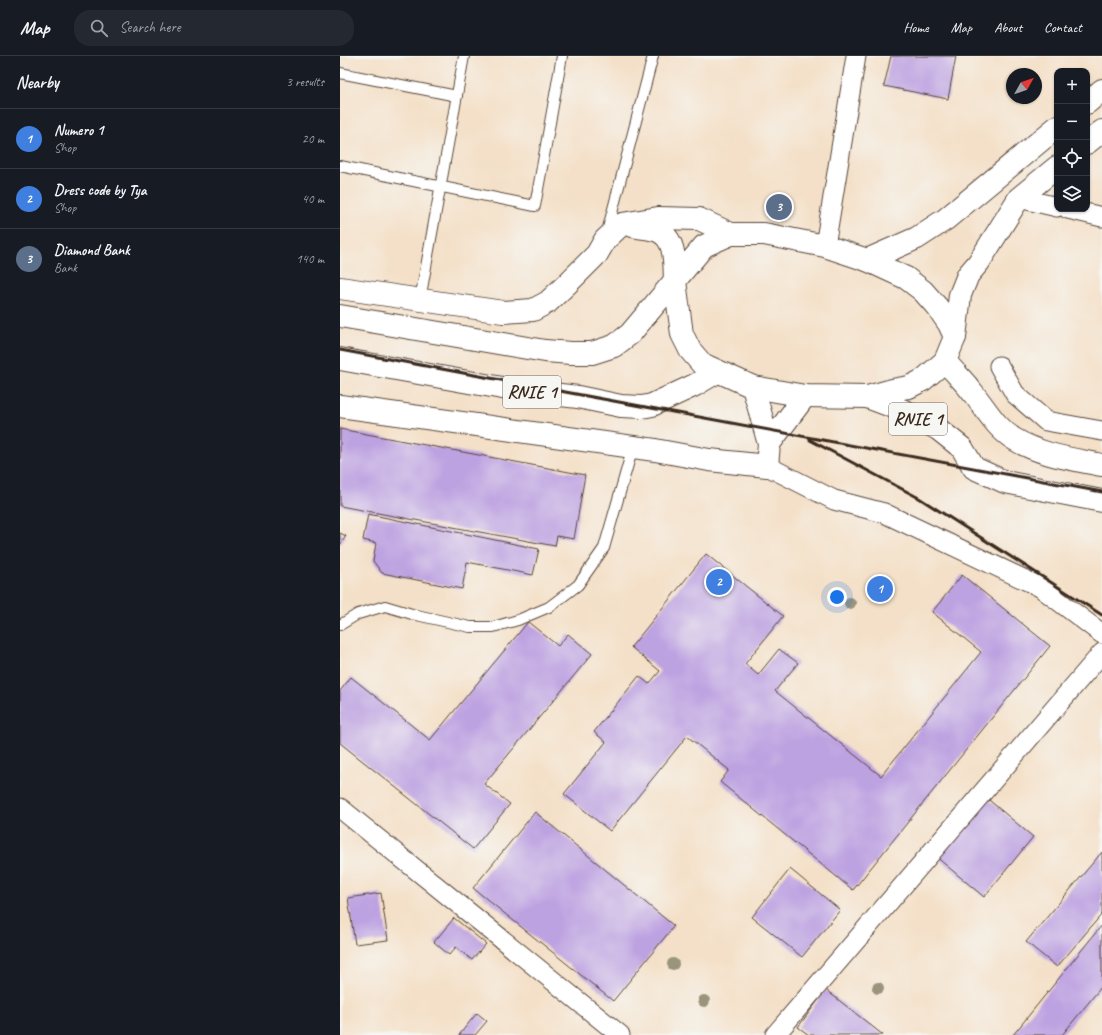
<!DOCTYPE html>
<html lang="en">
<head>
<meta charset="utf-8">
<style>
  body { margin:0; font-family:Caveat,sans-serif; background:#242831; color:#f1f3f6 }
  .controls { position:absolute; right:12px; top:12px; display:grid; overflow:hidden; border-radius:8px; box-shadow:0 1px 3px #0004 }
  .controls button { width:36px; height:36px; display:grid; place-items:center; padding:0; border:0; border-bottom:1px solid #363941; background:#171b24; color:#f1f3f6; font:20px sans-serif }
  .compass { position:absolute; left:666px; top:12px; width:36px; height:36px; border-radius:50%; background:#171b24; box-shadow:0 1px 3px #0004; rotate:50deg }
  .you { position:absolute; left:497px; top:541px; width:14px; height:14px; margin:-10px; border:3px solid #fff; border-radius:50%; background:#1a73e8; box-shadow:0 0 0 6px #1a73e833 }
  .badge { display:grid; place-items:center; width:26px; height:26px; border-radius:50%; background:#0f766e; color:#fff; font-size:13px; font-weight:700 }
  .pin { position:absolute; translate:-50% -50%; border:2px solid #fff; box-shadow:0 1px 4px #0006 }
  .list { margin:0; padding:0; list-style:none }
  h2 { display:flex; justify-content:space-between; align-items:center; height:52px; margin:0; padding:0 16px; font-size:17px }
  h2 small { font-size:13px; font-weight:400; color:#9ea1a6 }
  .list li { display:grid; grid-template-columns:26px 1fr auto; gap:12px; align-items:center; box-sizing:border-box; height:60px; padding:0 16px; border-top:1px solid #363941 }
  .list b { display:block; font-size:15px; white-space:nowrap }
  .list p { margin:0; font-size:13px; white-space:nowrap; color:#9ea1a6 }
  .list em { font-size:13px; font-style:normal; color:#9ea1a6 }
  .icon { flex:none; width:22px; height:22px; fill:none; stroke:currentColor; stroke-width:2; stroke-linecap:round; stroke-linejoin:round }
  .map { position:relative; flex:none; width:762px; height:979px; overflow:hidden }
  header { display:flex; align-items:center; gap:24px; box-sizing:border-box; height:56px; padding:0 20px; background:#171b24; border-bottom:1px solid #363941 }
  header strong { font-size:19px }
  nav { display:flex; gap:22px; margin-inline-start:auto; font-size:14px }
  .search { width:280px; height:36px; background:#242831; display:flex; align-items:center; gap:10px; box-sizing:border-box; padding:0 14px; border-radius:16px; color:#9ea1a6; font-size:15px }
  main { display:flex }
  aside { flex:1; background:#171b24 }
  .map>svg:first-child { display:block }
  .building { fill:#bda2e1 }
  .lines { fill:none; stroke-linecap:round; stroke-linejoin:round }
  .service-casing { stroke:#574538; stroke-width:12 }
  .minor-casing { stroke:#574538; stroke-width:21 }
  .tertiary-casing { stroke:#574538; stroke-width:24 }
  .secondary-casing { stroke:#574538; stroke-width:24 }
  .trunk-casing { stroke:#574538; stroke-width:24 }
  .service { stroke:#fff; stroke-width:10 }
  .minor { stroke:#fff; stroke-width:19 }
  .tertiary { stroke:#fff; stroke-width:22 }
  .secondary { stroke:#fff; stroke-width:22 }
  .trunk { stroke:#fff; stroke-width:22 }
  .rail { stroke:#3b2a1e; stroke-width:3 }
  .tree { fill:#9a947b }
  .labels { text-anchor:middle; stroke-width:3.5; stroke-linejoin:round; paint-order:stroke }
  .shield { fill:#f6f6f2; stroke:#73675e; stroke-width:1 }
  .shield-label { font-size:18px; font-weight:bold; fill:#3b2a1e }
</style>
</head>
<body>
<header>
<strong>Map</strong>
<div class="search"><svg class="icon" aria-label="search" viewBox="0 0 24 24"><circle cx="10" cy="10" r="6"/><path d="M15 15l6 6"/></svg>Search here</div>
<nav><a>Home</a><a>Map</a><a>About</a><a>Contact</a></nav>
</header>
<main>
<aside>
<h2>Nearby<small>3 results</small></h2>
<ul class="list">
<li><span class="badge" style="background:#3f7fe0">1</span><div><b>Numero 1</b><p>Shop</p></div><em>20 m</em></li>
<li><span class="badge" style="background:#3f7fe0">2</span><div><b>Dress code by Tya</b><p>Shop</p></div><em>40 m</em></li>
<li><span class="badge" style="background:#5c6f8a">3</span><div><b>Diamond Bank</b><p>Bank</p></div><em>140 m</em></li>
</ul>
</aside>
<div class="map">
<svg width="762" height="979" viewBox="0 0 762 979">
  <rect width="100%" height="100%" fill="#f6f6f2"/>
  <filter id="ink" filterUnits="userSpaceOnUse"><feTurbulence type="fractalNoise" baseFrequency=".025" numOctaves="2"/><feDisplacementMap in="SourceGraphic" scale="8" xChannelSelector="R" yChannelSelector="G"/><feConvolveMatrix kernelMatrix="1 2 1 2 8 2 1 2 1" color-interpolation-filters="sRGB"/></filter>
  <filter id="wash" filterUnits="userSpaceOnUse"><feTurbulence type="fractalNoise" baseFrequency=".012" numOctaves="4" result="noise"/><feDisplacementMap in="SourceGraphic" scale="16" xChannelSelector="R" yChannelSelector="G"/><feGaussianBlur stdDeviation="0.9" result="paint"/><feColorMatrix in="noise" values="0 0 0 0 0 0 0 0 0 0 0 0 0 0 0 0 0 1.4 0 .05"/><feComposite in="paint" operator="in"/></filter>
  <g filter="url(#wash)">
    <rect width="100%" height="100%" fill="#f4e0c8"/>
    <g id="blocks">
      <g class="building">
        <path d="M551 0H616L608 43 544 30Z"/>
        <path d="M0 373 245 419 234 483 217 480 215 490 0 450Z"/>
        <path d="M28 458 199 493 193 519 127 506 122 533 42 517 33 505 36 487 23 484Z"/>
        <path d="M0 477 6 480 0 489Z"/>
        <path d="M366 498 443 560 405 608 418 619 439 593 458 607 435 635 541 720 641 596 592 556 622 519 710 590 513 834 380 726 389 714 347 680 270 775 224 738 266 686 254 676 299 620 309 628 320 615 291 591Z"/>
        <path d="M188 566 218 590 228 578 252 598 144 728 170 748 133 793 0 687V635L11 621 90 684Z"/>
        <path d="M637 734 693 781 644 841 588 794Z"/>
        <path d="M195 756 334 870 273 945 133 832Z"/>
        <path d="M762 796V858L717 911 686 886Z"/>
        <path d="M450 813 500 854 462 901 412 861Z"/>
        <path d="M41 837 48 884 15 888 8 842Z"/>
        <path d="M114 862 146 888 132 904 116 891 109 899 94 886Z"/>
        <path d="M762 869V930L722 979H673Z"/>
        <path d="M486 934 543 979H469L458 971Z"/>
        <path d="M137 957 147 965 135 979H119Z"/>
      </g>
    </g>
  </g>
  <g filter="url(#ink)">
    <use href="#blocks" fill-opacity="0" stroke="#574538" stroke-width="1"/>
    <g class="lines">
      <g class="service-casing">
        <g id="service">
          <path d="M0 17 117 40"/>
          <path d="M0 110 195 150 222 0"/>
          <path d="M267 176 313 0"/>
          <path d="M80 244 124 0"/>
          <path d="M0 569 18 558 45 550 72 558 130 571H153L178 564 209 551 238 529 264 492 293 391"/>
        </g>
      </g>
      <g class="minor-casing">
        <g id="minor">
          <path d="M679 142 717 151"/>
          <path d="M728 153 762 161"/>
          <path d="M485 190 516 0"/>
          <path d="M659 310 675 338 706 365 762 375"/>
          <path d="M427 410 494 444 544 457 700 531 762 578"/>
          <path d="M0 752 280 979"/>
          <path d="M435 979 762 597"/>
        </g>
      </g>
      <g class="tertiary-casing">
        <g id="tertiary">
          <path d="M0 350 315 394 369 404 427 410 429 388 413 331"/>
          <path d="M429 388 465 340"/>
        </g>
      </g>
      <g class="secondary-casing">
        <g id="secondary">
          <path d="M747 47 762 34"/>
          <path d="M747 87 762 75"/>
          <path d="M293 170C301 172 311 172 318 175 337 183 334 209 335 225"/>
          <path d="M527 204 577 182 606 163 717 71"/>
          <path d="M0 232 163 256 193 254 208 246 228 227 257 198 265 184 282 168 318 162 359 163 391 178"/>
          <path d="M615 281 620 239 628 219 639 206 679 142 717 111"/>
        </g>
      </g>
      <g class="trunk-casing">
        <g id="trunk">
          <path d="M335 225 342 278 350 294 362 308 413 331 465 340 527 341 567 356 598 373 622 392 634 412 665 426 762 445"/>
          <path d="M0 260 205 295 231 297H252L274 290 290 278 364 190 391 178H424L485 190 527 204 566 222 583 235 598 252 609 268 615 281 605 305C614 316 625 326 633 337 646 353 656 372 674 383 700 399 732 403 762 409"/>
          <path d="M0 303 168 333 238 341 281 350 302 351 312 349 355 329 377 316"/>
          <path d="M527 341 552 334 569 331 583 324 605 305"/>
        </g>
      </g>
      <use href="#service" class="service"/>
      <use href="#minor" class="minor"/>
      <use href="#tertiary" class="tertiary"/>
      <use href="#secondary" class="secondary"/>
      <use href="#trunk" class="trunk"/>
      <g class="rail">
        <path d="M0 294 762 436"/>
        <path d="M470 384 579 442 762 559"/>
      </g>
    </g>
    <g class="tree">
      <circle cx="510" cy="547" r="6"/>
      <circle cx="333" cy="908" r="6"/>
      <circle cx="538" cy="932" r="6"/>
      <circle cx="364" cy="945" r="6"/>
    </g>
  </g>
  <g class="labels">
    <g class="shield">
      <rect x="163" y="320" width="58" height="32" rx="3"/>
      <rect x="549" y="347" width="58" height="32" rx="3"/>
    </g>
    <g class="shield-label">
      <text x="192" y="342">RNIE 1</text>
      <text x="578" y="369">RNIE 1</text>
    </g>
  </g>
</svg>
<div class="controls">
<button>+</button>
<button>−</button>
<button><svg class="icon" aria-label="locate" viewBox="0 0 24 24"><circle cx="12" cy="12" r="6"/><path d="M12 2v4M12 18v4M2 12h4M18 12h4"/></svg></button>
<button><svg class="icon" aria-label="layers" viewBox="0 0 24 24"><path d="M12 4l9 5-9 5-9-5zM3 14l9 5 9-5"/></svg></button>
</div>
<svg class="compass" viewBox="-18 -18 36 36"><path d="M0-13l5 13h-10z" fill="#e53935"/><path d="M0 13l5-13h-10z" fill="#9ea1a6"/></svg>
<div class="you"></div>
<div class="pin badge" style="left:540px;top:533px;background:#3f7fe0">1</div>
<div class="pin badge" style="left:379px;top:526px;background:#3f7fe0">2</div>
<div class="pin badge" style="left:439px;top:151px;background:#5c6f8a">3</div>
</div>
</main>
</body>
</html>
